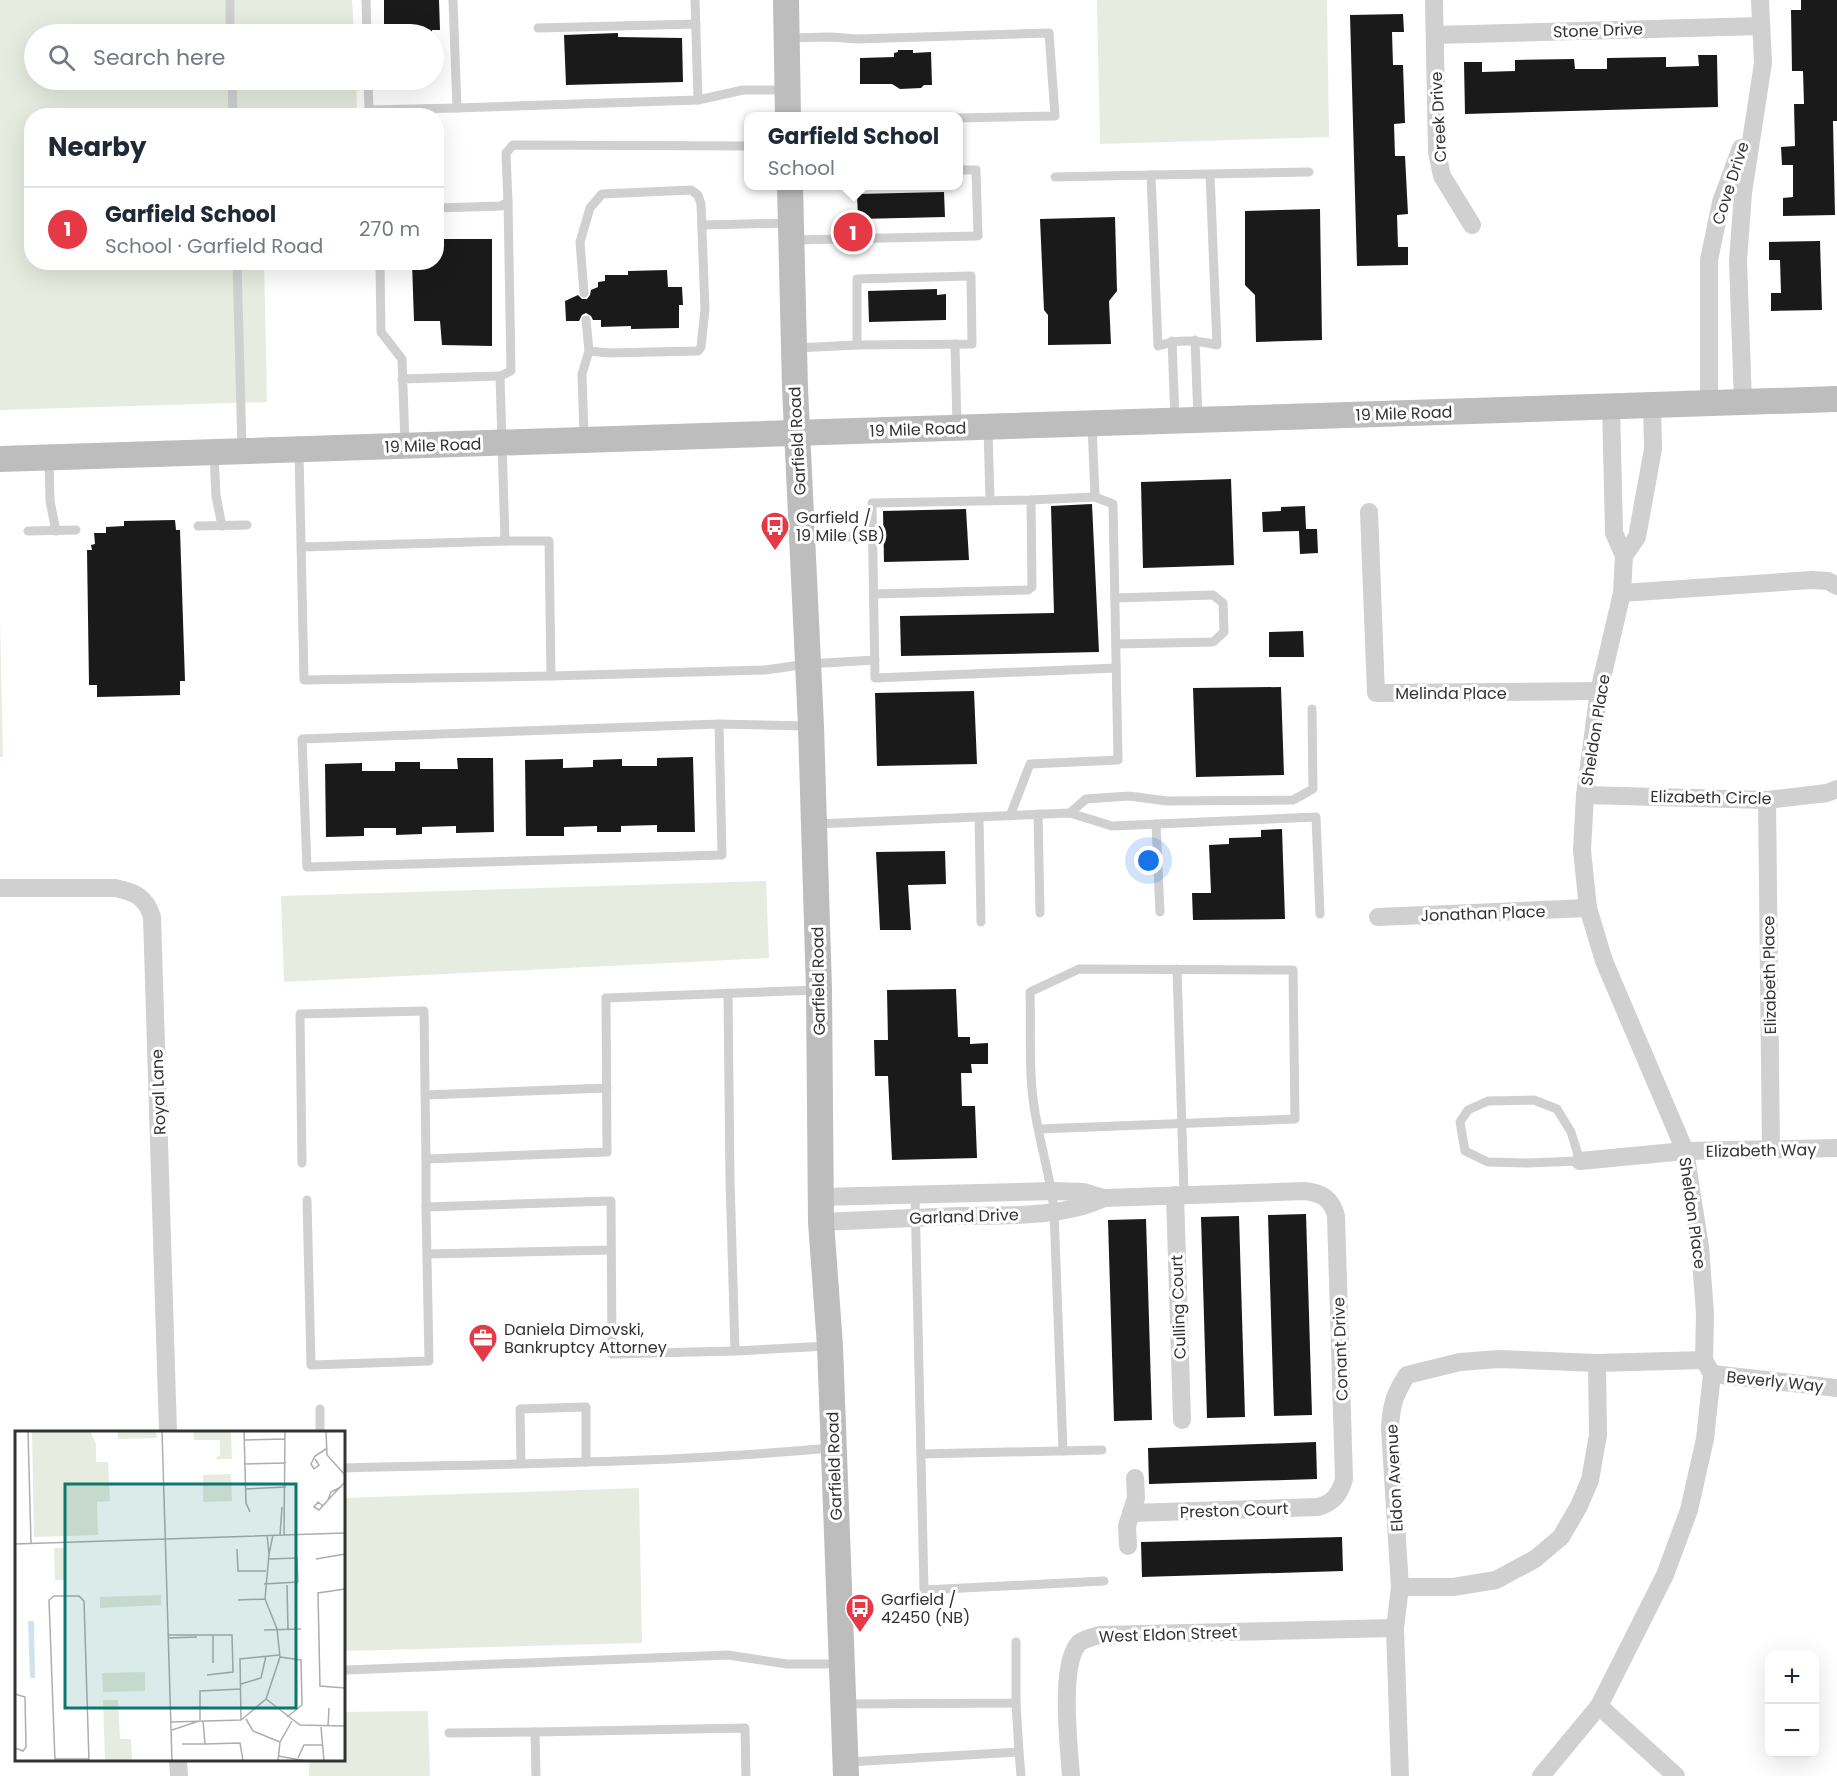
<!DOCTYPE html>
<html lang="en">
<head>
<meta charset="utf-8">
<style>
  body { margin:0; font-family:Poppins,sans-serif; background:#f2f2f3; color:#1f2937 }
  .controls { position:absolute; right:18px; bottom:18px; display:grid; overflow:hidden; border-radius:12px; box-shadow:0 6px 24px #0002 }
  .controls button { width:54px; height:54px; display:grid; place-items:center; padding:0; border:0; border-bottom:2px solid #e0e1e3; background:#fff; color:#1f2937; font:30px sans-serif }
  .you { position:absolute; left:1149px; top:861px; width:21px; height:21px; margin:-15px; border:4px solid #fff; border-radius:50%; background:#1a73e8; box-shadow:0 0 0 9px #1a73e833 }
  .badge { display:grid; place-items:center; width:39px; height:39px; border-radius:50%; background:#e63946; color:#fff; font-size:20px; font-weight:700 }
  .pin { position:absolute; translate:-50% -50%; border:3px solid #fff; box-shadow:0 2px 6px #0006 }
  .popup { position:absolute; left:744px; top:112px; width:219px; height:78px; box-sizing:border-box; display:grid; place-content:center; border-radius:12px; background:#fff; filter:drop-shadow(0 2px 4px #0005); font-size:20px; white-space:nowrap; color:#747a83 }
  .popup b { font-size:22px; color:#1f2937 }
  .popup::after { content:''; position:absolute; left:50%; top:100%; margin-left:-12px; border:12px solid transparent; border-top-color:#fff }
  .list { margin:0; padding:0; list-style:none }
  h2 { display:flex; justify-content:space-between; align-items:center; height:78px; margin:0; padding:0 24px; font-size:26px }
  h2 small { font-size:20px; font-weight:400; color:#747a83 }
  .list li { display:grid; grid-template-columns:39px 1fr auto; gap:18px; align-items:center; box-sizing:border-box; height:84px; padding:0 24px; border-top:2px solid #e0e1e3 }
  .list b { display:block; font-size:22px; white-space:nowrap }
  .list p { margin:0; font-size:20px; white-space:nowrap; color:#747a83 }
  .list em { font-size:20px; font-style:normal; color:#747a83 }
  .icon { flex:none; width:33px; height:33px; fill:none; stroke:currentColor; stroke-width:2; stroke-linecap:round; stroke-linejoin:round }
  .map { position:relative; flex:none; width:1837px; height:1776px; overflow:hidden }
  .search { position:absolute; background:#fff; box-shadow:0 6px 24px #0002; left:24px; top:24px; width:420px; height:66px; display:flex; align-items:center; gap:15px; box-sizing:border-box; padding:0 21px; border-radius:33px; color:#747a83; font-size:22px }
  .panel { position:absolute; background:#fff; box-shadow:0 6px 24px #0002; left:24px; top:108px; width:420px; height:162px; border-radius:24px }
  .map>svg:first-child { display:block }
  .green { fill:#e6ecdf }
  .building { fill:#1a1a1a }
  .lines { fill:none; stroke-linecap:round; stroke-linejoin:round }
  .lane { stroke:#d0d0d0; stroke-width:9 }
  .street { stroke:#d0d0d0; stroke-width:18 }
  .secondary { stroke:#bdbdbd; stroke-width:26 }
  .labels { text-anchor:middle; stroke-width:6; stroke-linejoin:round; paint-order:stroke }
  .street-label { font-size:16px; fill:#333; stroke:#fff }
  .poi-label { font-size:16px; fill:#333; stroke:#fff; text-anchor:start }
  .inset-road { fill:none; stroke:#adadad; stroke-width:1.5 }
  .view { fill:#0f766e; fill-opacity:0.15; stroke:#0f766e; stroke-width:3 }
  .inset-edge { fill:none; stroke:#333; stroke-width:3 }
</style>
</head>
<body>
<div class="map">
<svg width="1837" height="1776" viewBox="0 0 1837 1776">
  <rect width="100%" height="100%" fill="#fff"/>
  <g class="green">
    <path d="M0 0H352L354 34H34V80H356L357 115 32 116V262L264 263 267 402 0 410Z"/>
    <path d="M1097 0H1327L1329 137 1100 144Z"/>
    <path d="M0 620 3 757H0Z"/>
    <path d="M766 881 769 958 284 982 281 896Z"/>
    <path d="M639 1488 642 1643 344 1651V1498Z"/>
    <path d="M428 1711 430 1776H309V1760H344V1712Z"/>
  </g>
  <g class="building">
    <path d="M384 0H439L440 30H432V34H384Z"/>
    <path d="M1801 0H1837V121H1833L1835 215 1783 216V198L1793 197V165H1782L1781 147 1795 146 1794 104H1804L1803 71H1792L1791 10H1801Z"/>
    <path d="M1403 14 1404 32H1392L1393 65H1403L1405 123 1394 124 1395 156H1405L1408 214 1397 215 1398 247H1408V265L1357 266 1350 15Z"/>
    <path d="M618 33V37L682 38 683 82 566 85 564 35Z"/>
    <path d="M898 50H913V53L931 52 932 85H924L921 88 900 89 892 84H860V58L894 57V53L898 52Z"/>
    <path d="M1698 55H1717L1718 107 1465 114 1464 62H1482V72L1515 71V60L1574 59 1575 69H1607V58L1666 57V67L1699 66Z"/>
    <path d="M944 192 945 217 858 219 857 194Z"/>
    <path d="M1320 209 1322 340 1256 342 1255 295 1245 285V211Z"/>
    <path d="M1115 217 1117 291 1109 301 1111 344 1048 345V315L1044 310 1040 219Z"/>
    <path d="M436 239H492V346L442 345 440 321H414L412 262H436Z"/>
    <path d="M1820 241 1822 310 1771 311V293H1781L1780 260H1769V242Z"/>
    <path d="M667 270 668 287H682L683 305H679V328L631 329V326L601 327V320H593L591 316 586 313 582 315 579 321H566L565 301 578 295 582 299H587L590 295 591 290 598 287V282L605 281V275H628V271Z"/>
    <path d="M937 289V295L946 294V320L869 322 868 291Z"/>
    <path d="M1231 479 1234 565 1143 568 1141 482Z"/>
    <path d="M1092 504 1099 652 901 656 900 616 1054 613 1051 506Z"/>
    <path d="M1305 506 1306 529H1317L1318 553 1300 554 1299 531 1263 532 1262 512 1281 511V507Z"/>
    <path d="M966 509 969 560 884 562 883 511Z"/>
    <path d="M175 520 176 530H180L185 681H180V695L97 697V685H89L87 550H92L91 545 95 544 94 533H106V527L124 526V521Z"/>
    <path d="M1303 631 1304 657H1269V632Z"/>
    <path d="M1281 687 1284 775 1196 777 1193 688Z"/>
    <path d="M974 691 977 764 877 766 875 693Z"/>
    <path d="M693 757 695 832H657V825L621 826V832H597V826L564 827V836H526L525 760 563 759V768L593 767V760L622 759V766H657V758Z"/>
    <path d="M457 758H493L494 832 456 833V826L422 827V834L396 835V828H364V836L326 837 325 764 362 763V771H395V762H420V769H458Z"/>
    <path d="M1282 829 1285 919 1193 920 1192 893H1211L1209 845 1229 844V838L1261 837V830Z"/>
    <path d="M945 851 946 884 908 885 911 930H880L876 852Z"/>
    <path d="M956 989 958 1037H970V1044L988 1043V1064H971L972 1073H961L962 1106H975L977 1158 892 1160 888 1076H875L874 1040H888L887 990Z"/>
    <path d="M1306 1214 1312 1415 1274 1416 1268 1215Z"/>
    <path d="M1239 1216 1245 1417 1207 1418 1201 1217Z"/>
    <path d="M1146 1219 1152 1420 1114 1421 1108 1220Z"/>
    <path d="M1316 1442 1317 1479 1149 1484 1148 1448Z"/>
    <path d="M1342 1537 1343 1571 1142 1577 1141 1542Z"/>
  </g>
  <g class="lines">
    <g class="lane">
      <path d="M230 0V34"/>
      <path d="M366 0 367 34"/>
      <path d="M453 0 457 108 698 100 743 90H787"/>
      <path d="M695 0 698 100"/>
      <path d="M538 28 696 24"/>
      <path d="M787 38 831 37 857 39 1049 33 1055 116 958 118"/>
      <path d="M232 80 233 116"/>
      <path d="M368 80 369 110 457 108"/>
      <path d="M1151 175 1210 174"/>
      <path d="M1055 177 1151 175 1158 346C1178 339 1196 340 1217 345L1210 174 1309 172"/>
      <path d="M436 208 501 206 508 202 506 153 513 145 748 146"/>
      <path d="M702 225 790 223"/>
      <path d="M794 240 978 236 976 170H958"/>
      <path d="M237 262 242 449"/>
      <path d="M380 262 381 332 402 359 405 444"/>
      <path d="M971 276 972 344 857 345V279Z"/>
      <path d="M584 293 580 242 590 208 602 194 691 190 698 195 701 204 705 309 701 347 698 351 609 353 589 351 582 374 584 437"/>
      <path d="M586 320 589 351"/>
      <path d="M1195 340 1198 419"/>
      <path d="M1172 341 1175 420"/>
      <path d="M955 344 957 427"/>
      <path d="M796 348 857 345"/>
      <path d="M402 379 500 376"/>
      <path d="M988 428 990 501"/>
      <path d="M299 452 304 680 551 676 765 670 808 664 875 660"/>
      <path d="M214 454 216 496 222 526"/>
      <path d="M49 459 50 501 56 531"/>
      <path d="M1095 497 1031 500 872 503 875 678 1116 668"/>
      <path d="M198 526 247 525"/>
      <path d="M28 531 76 530"/>
      <path d="M805 539 873 536"/>
      <path d="M505 541H549L551 676"/>
      <path d="M302 547 505 541 500 376 511 371 508 202"/>
      <path d="M874 594 1028 590 1032 587 1031 500"/>
      <path d="M1115 598 1213 595 1223 603 1224 632 1213 642 1116 644"/>
      <path d="M719 724 722 855 307 867 302 739 719 724 808 726"/>
      <path d="M1070 813 1086 799 1129 796 1167 801 1293 800 1313 789 1312 709"/>
      <path d="M1038 814 1040 913"/>
      <path d="M1010 816 1030 764 1118 760 1113 504 1095 497 1092 424"/>
      <path d="M979 817 981 922"/>
      <path d="M816 824 1070 813 1112 826 1316 817 1320 914"/>
      <path d="M1156 824 1160 912"/>
      <path d="M1177 969 1184 1194"/>
      <path d="M728 993 730 1180 735 1351 828 1346"/>
      <path d="M425 1095 607 1088"/>
      <path d="M1534 1100 1557 1109 1571 1132 1580 1161 1527 1163 1488 1162 1465 1151 1460 1122 1468 1110 1488 1101Z"/>
      <path d="M1039 1129 1295 1119 1293 970 1079 969 1030 992C1031 1024 1029 1057 1032 1089 1035 1130 1050 1170 1054 1211L1063 1451"/>
      <path d="M426 1159V1207L611 1201 612 1354 735 1351"/>
      <path d="M302 1163 300 1014 424 1011 426 1159 607 1152 606 998 817 990"/>
      <path d="M915 1195 924 1590 1104 1581"/>
      <path d="M307 1200 311 1365 429 1361 426 1207"/>
      <path d="M427 1254 611 1250"/>
      <path d="M320 1409V1432"/>
      <path d="M921 1454 1102 1450"/>
      <path d="M521 1463 520 1409 586 1407V1462"/>
      <path d="M344 1468C506 1464 669 1463 831 1448"/>
      <path d="M347 1670 728 1655 787 1664H841"/>
      <path d="M845 1704 1016 1703V1642"/>
      <path d="M449 1733 535 1732"/>
      <path d="M1019 1752 1021 1776"/>
      <path d="M848 1762 1019 1752 1016 1703"/>
      <path d="M536 1776 535 1732 745 1728 746 1776"/>
    </g>
    <g class="street">
      <path d="M1434 0 1437 152 1442 176 1472 225"/>
      <path d="M1435 35 1761 26"/>
      <path d="M1743 402 1738 261 1743 193 1763 63 1760 0"/>
      <path d="M1709 403V260L1721 202 1741 148"/>
      <path d="M1611 406 1614 533 1624 556 1637 537 1653 449 1652 404"/>
      <path d="M1369 512 1376 693 1599 691"/>
      <path d="M1622 593 1812 580 1828 581 1837 586"/>
      <path d="M1585 795 1767 800 1827 793 1837 789"/>
      <path d="M1767 800 1771 1150"/>
      <path d="M0 888H115C135 892 146 897 152 917L168 1432"/>
      <path d="M1378 917 1588 908"/>
      <path d="M1580 1161 1685 1151 1837 1148"/>
      <path d="M1175 1195 1182 1420"/>
      <path d="M820 1197 1052 1191 1084 1192 1104 1198 1305 1191C1322 1193 1332 1199 1336 1216L1344 1479C1340 1494 1333 1503 1318 1507L1131 1513"/>
      <path d="M821 1222C867 1220 913 1218 959 1216 1005 1215 1063 1218 1104 1198"/>
      <path d="M1712 1374 1837 1388"/>
      <path d="M1128 1546 1127 1526 1136 1498 1135 1478"/>
      <path d="M1400 1587H1453L1496 1580 1535 1559 1561 1537 1579 1506 1590 1480 1598 1435 1597 1363"/>
      <path d="M1599 1706 1676 1776"/>
      <path d="M178 1760 179 1776"/>
      <path d="M1071 1776C1069 1747 1059 1664 1079 1643 1085 1638 1093 1637 1100 1635L1395 1628"/>
      <path d="M1400 1776 1395 1628 1400 1587 1390 1429C1391 1406 1394 1395 1407 1375L1460 1362 1499 1359 1597 1363 1704 1360"/>
      <path d="M1541 1776 1599 1706 1665 1575 1689 1510 1705 1439 1712 1374 1704 1360 1705 1313 1700 1247 1685 1151 1604 961 1588 908 1582 850 1585 795 1599 691 1622 593 1624 556"/>
    </g>
    <g class="secondary">
      <path d="M786 0 788 116"/>
      <path d="M790 186 795 388 811 726 819 990 821 1222 830 1346 846 1776"/>
      <path d="M0 459 1837 399"/>
    </g>
  </g>
  <defs>
    <g id="bus-pin" transform="scale(1.5)"><path d="M0 17L-7.5 6A9.5 9.5 0 1 1 7.5 6Z" fill="#e63946" stroke="#fff"/><path d="M-5-6H5V4H4V6H2V4H-2V6H-4V4H-5ZM-3.5-4V0h7V-4ZM-3.5 1.2v1.5H-2V1.2ZM2 1.2v1.5H3.5V1.2Z" fill="#fff"/></g>
    <g id="office-pin" transform="scale(1.5)"><path d="M0 17L-7.5 6A9.5 9.5 0 1 1 7.5 6Z" fill="#e63946" stroke="#fff"/><path d="M-6-3h4V-5.5h4V-3h4V5H-6ZM-1-4.5V-3h2v-1.5ZM-6 0V1H6V0Z" fill="#fff"/></g>
  </defs>
  <g fill-rule="evenodd">
    <use href="#bus-pin" x="775" y="526"/>
    <use href="#office-pin" x="483" y="1338"/>
    <use href="#bus-pin" x="860" y="1608"/>
  </g>
  <g class="labels">
    <g class="street-label">
      <text transform="translate(1598 30) rotate(-2)" y="6">Stone Drive</text>
      <text transform="translate(1438 117) rotate(-93)" y="6">Creek Drive</text>
      <text transform="translate(1730 183) rotate(-72)" y="6">Cove Drive</text>
      <text transform="translate(1404 413) rotate(-2)" y="6">19 Mile Road</text>
      <text transform="translate(918 429) rotate(-2)" y="6">19 Mile Road</text>
      <text transform="translate(797 441) rotate(-93)" y="6">Garfield Road</text>
      <text transform="translate(433 445) rotate(-2)" y="6">19 Mile Road</text>
      <text x="1451" y="699">Melinda Place</text>
      <text transform="translate(1595 730) rotate(-81)" y="6">Sheldon Place</text>
      <text transform="translate(1711 797) rotate(1)" y="6">Elizabeth Circle</text>
      <text transform="translate(1483 913) rotate(-2)" y="6">Jonathan Place</text>
      <text transform="translate(1769 975) rotate(-91)" y="6">Elizabeth Place</text>
      <text transform="translate(818 981) rotate(-91)" y="6">Garfield Road</text>
      <text transform="translate(158 1092) rotate(-92)" y="6">Royal Lane</text>
      <text transform="translate(1761 1150) rotate(-1)" y="6">Elizabeth Way</text>
      <text transform="translate(1693 1213) rotate(82)" y="6">Sheldon Place</text>
      <text transform="translate(964 1216) rotate(-2)" y="6">Garland Drive</text>
      <text transform="translate(1178 1307) rotate(-92)" y="6">Culling Court</text>
      <text transform="translate(1340 1349) rotate(-92)" y="6">Conant Drive</text>
      <text transform="translate(1775 1381) rotate(6)" y="6">Beverly Way</text>
      <text transform="translate(834 1466) rotate(-92)" y="6">Garfield Road</text>
      <text transform="translate(1394 1478) rotate(-93)" y="6">Eldon Avenue</text>
      <text transform="translate(1234 1510) rotate(-2)" y="6">Preston Court</text>
      <text transform="translate(1168 1634) rotate(-2)" y="6">West Eldon Street</text>
    </g>
    <g class="poi-label">
      <text x="796" y="523">Garfield /<tspan x="796" dy="18">19 Mile (SB)</tspan></text>
      <text x="504" y="1335">Daniela Dimovski,<tspan x="504" dy="18">Bankruptcy Attorney</tspan></text>
      <text x="881" y="1605">Garfield /<tspan x="881" dy="18">42450 (NB)</tspan></text>
    </g>
  </g>
  <g transform="translate(15 1431)">
    <rect width="330" height="330" fill="#fff"/>
    <path d="M17 0H75L81 13V31H93L95 70 82 71 83 104 19 106ZM103 0H141L142 7 103 8ZM178 0H216L217 28H200L205 24V9H179ZM216 43 217 70 188 71V44ZM39 117H49L50 149H40ZM146 164V174L85 177V166ZM130 241V260L88 261 87 242ZM88 269H103L105 308H116L117 330H90Z" fill="#e6ecdf"/>
    <path d="M13 190H19L20 247H15Z" fill="#cfe2ee"/>
    <path class="inset-road" d="M13 0 16 112M147 0 157 330M229 0 231 72 235 81M311 0 312 24 330 44M229 9 270 8M300 28 304 34 299 38 296 33 300 25 311 18M229 33 271 32M230 58 271 56M314 68 330 51M308 75 303 71 299 76 304 79 313 69 316 61 326 56M252 104 254 123 258 104M265 104 267 76M269 104 270 0M0 113 330 102M222 118 223 140H251M301 128 330 123M249 153 283 151 282 127 254 128M272 154 273 198M330 158 303 162 305 255 330 257M223 169 250 168M249 199 286 198M153 204H217L218 241 192 244M198 204V232M153 207 182 206M265 226 286 229 287 274 272 286M226 253 246 247 251 225M0 263 10 266 11 316 8 320 0 317M251 268 285 294 330 295M231 288 238 300 265 311M185 289V260L225 258M226 289 225 228 264 224M188 290 190 313 225 312 228 330M156 291 226 289 251 268 265 226 262 198 250 168 254 123M313 295 314 277M306 296 309 330M157 299 184 290M167 313H190M263 325 291 330M283 327 289 314H307M40 328H74M40 330 34 169 39 165H64L69 170 74 330M263 330 265 311 277 290"/>
    <path class="view" d="M50 53H281V277H50Z"/>
    <rect width="330" height="330" class="inset-edge"/>
  </g>
</svg>
<div class="controls">
<button>+</button>
<button>−</button>
</div>
<div class="you"></div>
<div class="pin badge" style="left:853px;top:232px">1</div>
<div class="popup"><b>Garfield School</b>School</div>
<div class="search"><svg class="icon" aria-label="search" viewBox="0 0 24 24"><circle cx="10" cy="10" r="6"/><path d="M15 15l6 6"/></svg>Search here</div>
<section class="panel">
<h2>Nearby<small></small></h2>
<ul class="list">
<li><span class="badge">1</span><div><b>Garfield School</b><p>School · Garfield Road</p></div><em>270 m</em></li>
</ul>
</section>
</div>
</body>
</html>
